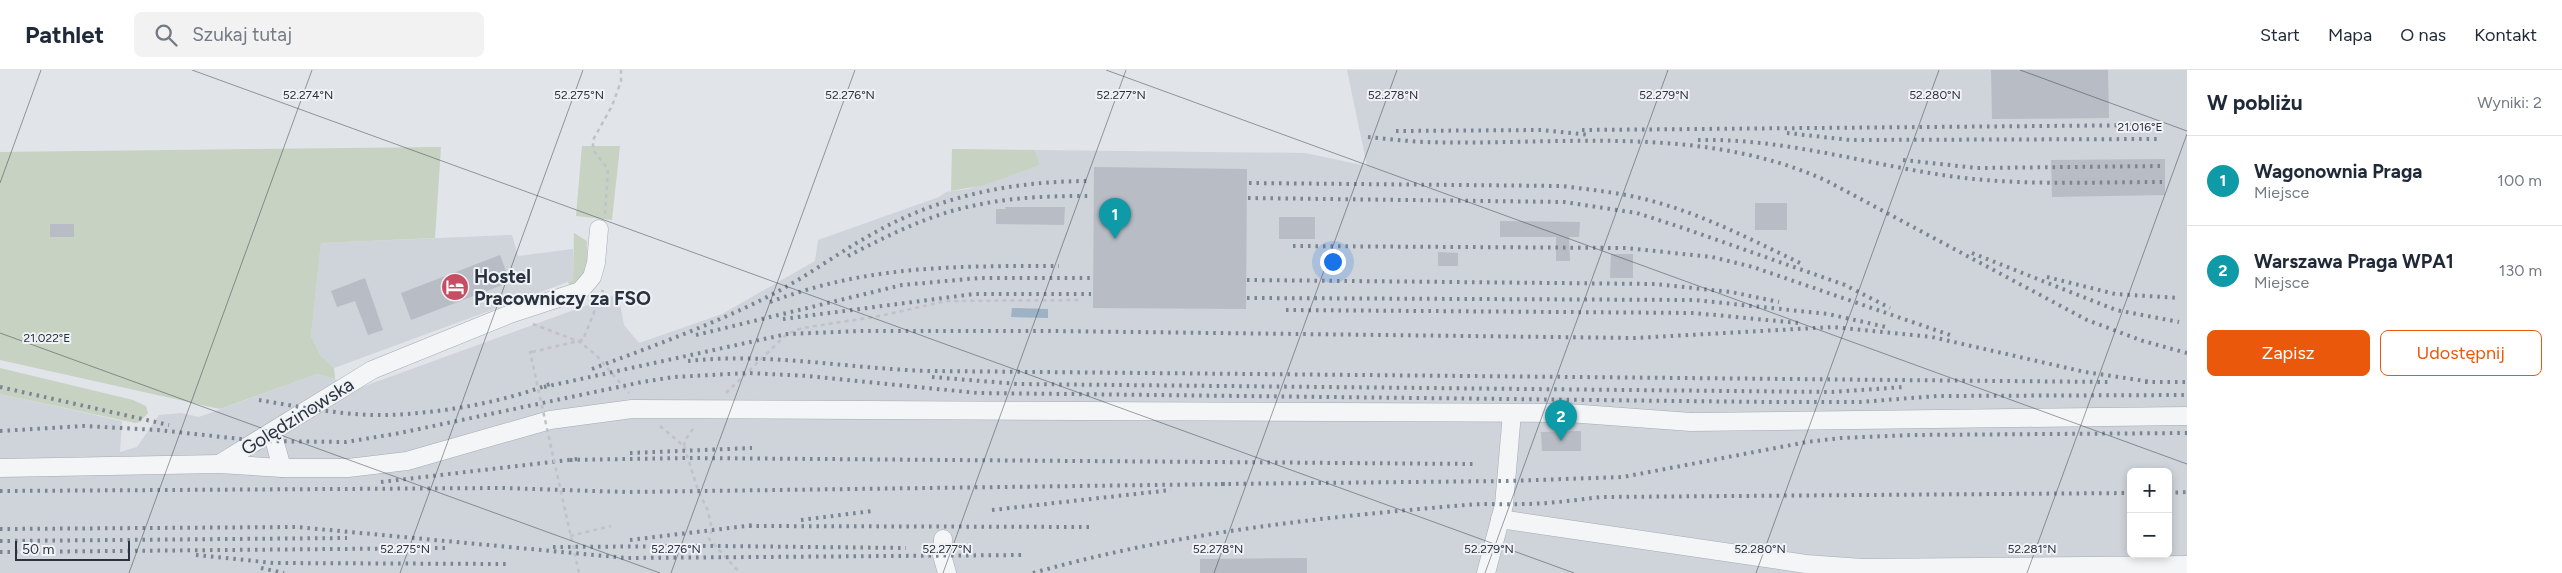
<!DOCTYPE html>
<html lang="pl">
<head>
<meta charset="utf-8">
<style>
  body { margin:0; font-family:Figtree,sans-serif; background:#f2f2f3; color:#1f2937 }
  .controls { position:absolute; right:15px; bottom:15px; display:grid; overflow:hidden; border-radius:8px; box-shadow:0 2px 8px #0003 }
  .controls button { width:45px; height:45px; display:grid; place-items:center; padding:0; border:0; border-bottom:1px solid #e0e1e3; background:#fff; color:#1f2937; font:25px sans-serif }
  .scale { position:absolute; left:15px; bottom:12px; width:115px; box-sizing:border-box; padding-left:5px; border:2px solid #2a323f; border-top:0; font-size:14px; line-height:18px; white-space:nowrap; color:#2a323f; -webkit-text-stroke:4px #f0f3f6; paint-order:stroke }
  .you { position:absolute; left:1332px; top:191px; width:18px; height:18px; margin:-12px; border:4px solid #fff; border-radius:50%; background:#1a73e8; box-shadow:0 0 0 8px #1a73e833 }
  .badge { display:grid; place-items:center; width:32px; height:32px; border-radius:50%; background:#ea580c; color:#fff; font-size:16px; font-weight:700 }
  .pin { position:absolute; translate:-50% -41px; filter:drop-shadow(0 1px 2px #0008) }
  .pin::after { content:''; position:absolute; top:26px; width:18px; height:15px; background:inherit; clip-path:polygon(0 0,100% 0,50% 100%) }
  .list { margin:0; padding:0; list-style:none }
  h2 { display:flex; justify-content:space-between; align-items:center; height:65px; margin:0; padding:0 20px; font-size:21px }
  h2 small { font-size:16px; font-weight:400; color:#747a83 }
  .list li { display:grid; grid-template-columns:32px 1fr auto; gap:15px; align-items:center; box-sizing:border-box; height:90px; padding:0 20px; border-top:1px solid #e0e1e3 }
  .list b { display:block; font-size:19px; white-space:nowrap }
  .list p { margin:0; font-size:16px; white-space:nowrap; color:#747a83 }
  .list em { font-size:16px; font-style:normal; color:#747a83 }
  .actions { display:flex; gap:10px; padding:15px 20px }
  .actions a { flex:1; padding:11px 0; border:1px solid #ea580c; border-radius:8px; text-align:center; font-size:18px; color:#ea580c }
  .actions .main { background:#ea580c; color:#fff }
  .icon { flex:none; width:28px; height:28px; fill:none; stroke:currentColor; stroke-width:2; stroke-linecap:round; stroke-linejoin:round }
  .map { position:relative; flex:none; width:2187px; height:503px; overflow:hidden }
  header { display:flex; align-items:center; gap:30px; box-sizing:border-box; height:70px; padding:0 25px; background:#fff; border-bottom:1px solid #e0e1e3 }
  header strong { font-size:24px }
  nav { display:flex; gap:28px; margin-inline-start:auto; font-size:18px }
  .search { width:350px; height:45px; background:#f2f2f3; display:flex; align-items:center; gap:12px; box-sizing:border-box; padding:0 18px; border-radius:8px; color:#747a83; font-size:19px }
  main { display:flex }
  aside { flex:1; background:#fff }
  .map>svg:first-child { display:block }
  .built { fill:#cfd3da; fill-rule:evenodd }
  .green { fill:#c7d2c2 }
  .water { fill:#9eb2c6 }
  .building { fill:#b8bdc5 }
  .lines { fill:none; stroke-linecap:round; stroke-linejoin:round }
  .minor-casing { stroke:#a6abb3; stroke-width:19 }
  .path { stroke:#bfc2c7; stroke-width:2.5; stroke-dasharray:4 4; stroke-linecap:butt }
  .minor { stroke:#f3f5f7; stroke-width:18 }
  .rail { stroke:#7b8491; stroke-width:4; stroke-dasharray:2.5 5; stroke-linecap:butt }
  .path-bridge { stroke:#bfc2c7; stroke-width:2.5; stroke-dasharray:4 4; stroke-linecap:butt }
  .ticks { fill:none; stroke:#2a323f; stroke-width:1; stroke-opacity:0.45 }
  .labels { text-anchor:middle; stroke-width:4; stroke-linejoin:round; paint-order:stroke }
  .poi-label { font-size:19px; font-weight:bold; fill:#2a323f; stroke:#f0f3f6; text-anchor:start }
  .street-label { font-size:19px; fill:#2a323f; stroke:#f0f3f6 }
  .ticks-label { font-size:12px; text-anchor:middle; fill:#2a323f; stroke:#f0f3f6; stroke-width:4; stroke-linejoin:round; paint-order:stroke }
</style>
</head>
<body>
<header>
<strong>Pathlet</strong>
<div class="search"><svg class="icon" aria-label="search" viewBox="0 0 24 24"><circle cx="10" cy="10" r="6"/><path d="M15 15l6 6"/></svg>Szukaj tutaj</div>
<nav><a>Start</a><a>Mapa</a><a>O nas</a><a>Kontakt</a></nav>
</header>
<main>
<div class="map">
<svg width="2187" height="503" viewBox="0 0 2187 503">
  <rect width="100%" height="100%" fill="#e1e4e9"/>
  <g class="built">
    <path d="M1347 0H2187V503H0V324L122 351 120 382 137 377 159 345 181 343 199 347 317 304 362 317 618 224 624 255 639 273 722 244 815 191 818 170 939 127 946 122 968 119 1040 95 1035 80 1305 83 1367 96ZM2131 402H2168V484H2131Z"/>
    <path d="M512 165 518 186 573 179V210L334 298 321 286 311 266 321 173Z"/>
  </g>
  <g class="green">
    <path d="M582 76H620L612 150 576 146Z"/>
    <path d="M441 77 435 168 321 173 311 266 321 286 334 298 335 309 317 304 220 339 0 290V82Z"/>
    <path d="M952 79 1035 80 1040 95 984 115 951 121Z"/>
    <path d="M574 163 587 171V199L572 220 568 212 573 210Z"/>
    <path d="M0 298 133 330 146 336 148 343 140 352 135 353 0 324Z"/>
  </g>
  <path class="water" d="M1012 238 1048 239V248L1011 247Z"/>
  <g class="building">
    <path d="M1991 0H2108L2109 48 1992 49Z"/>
    <path d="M2165 89V125L2052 127 2051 90Z"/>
    <path d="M1094 97 1247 99 1246 239 1093 238Z"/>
    <rect x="1755" y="133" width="32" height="27"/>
    <path d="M1005 137H1065L1064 155 996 154V139H1006Z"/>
    <rect x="1279" y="147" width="36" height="22"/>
    <path d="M1500 151 1580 152 1579 167H1569L1570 191H1556V167H1500Z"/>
    <rect x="50" y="154" width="24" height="13"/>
    <path d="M1438 182 1458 183V196H1438Z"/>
    <path d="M1611 184H1633V208H1610Z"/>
    <path d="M500 185 510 212 411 250 401 223Z"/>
    <path d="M365 208 383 260 368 265 355 231 337 237 331 221Z"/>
    <path d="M1581 361V381H1542L1541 362Z"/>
    <path d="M1307 488V503H1200V489Z"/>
  </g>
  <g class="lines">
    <g class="minor-casing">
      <g id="minor">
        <path d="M272 362 282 398"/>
        <path d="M219 394 372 300 510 244 580 221 592 207 596 193 599 159"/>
        <path d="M0 398 219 394 282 398H348L407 391 550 350 632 339 1568 343 1691 352 2187 346"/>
        <path d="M1500 449 1806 494 1862 498 2187 495"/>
        <path d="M943 469 942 485 947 503"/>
        <path d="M1486 503 1504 435 1512 343"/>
      </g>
    </g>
    <g class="path">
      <path d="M605 144 608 99 593 80V70L612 36 621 11V0"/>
      <path d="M533 254 580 272 596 285 629 323"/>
      <path d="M532 282 583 270 603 220"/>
      <path d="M726 323 787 264 802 258 880 246 946 231 1080 230"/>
      <path d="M660 356 684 376 698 420 708 441 712 460 709 469 740 503"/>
      <path d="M684 376 685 370 695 356"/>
      <path d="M570 466 611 456"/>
    </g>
    <use href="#minor" class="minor"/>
    <g class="rail">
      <path d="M1582 60 2157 55"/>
      <path d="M1396 61 1542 60 1590 65"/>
      <path d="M1787 63 1850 70 2157 69"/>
      <path d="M1368 67C1387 69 1406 71 1425 72 1560 76 1700 53 1827 111L2087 250 2143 271 2187 283"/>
      <path d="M1698 70C1784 68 1865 94 1949 106 2019 116 2091 112 2162 112"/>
      <path d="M1903 90 1977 98 2162 96"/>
      <path d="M1249 113 1562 116C1593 120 1623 123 1652 131 1704 145 1752 170 1800 193"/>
      <path d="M1248 128 1564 132 1637 143 1683 158 1845 215 1890 238"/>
      <path d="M1293 176 1626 178 1712 187 1753 197 1950 265"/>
      <path d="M1972 183 2116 240 2179 252"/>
      <path d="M848 186C887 166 928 145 972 136 1011 127 1050 126 1090 126"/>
      <path d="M2047 207 2115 224 2179 228"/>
      <path d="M1247 210 1655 214 1731 222 1779 232"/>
      <path d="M1247 228 1695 230 1828 244 1886 257"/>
      <path d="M770 232C869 195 955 196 1059 196"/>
      <path d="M1286 240 1694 243 1798 253"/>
      <path d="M783 249 974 224H1091"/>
      <path d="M696 265 902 215 979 208H1092"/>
      <path d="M688 291C770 282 849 299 931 301L2110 312"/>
      <path d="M592 299C653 276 715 254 773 224 806 207 835 185 867 167 936 126 1012 111 1091 111"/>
      <path d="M932 307 1018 314 1832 322 1904 317"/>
      <path d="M2145 312H2187"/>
      <path d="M0 317 169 355"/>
      <path d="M544 317 787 264 861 261H1048L1635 268 1833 257 1932 267 2085 302 2152 312"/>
      <path d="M259 330C301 337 345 346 388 345 441 343 500 333 550 314"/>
      <path d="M0 361 84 356 158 360 259 371 346 372 400 363 642 312 674 307 748 303 808 306 978 323 1770 332H1860L1937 326 2187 325"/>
      <path d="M630 383 752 378"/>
      <path d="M570 390 688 388 1474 394"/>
      <path d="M381 412 577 389"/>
      <path d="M1221 414 1506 411 1623 407 1807 372 1841 368 1912 365 2187 363"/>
      <path d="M0 421 502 418 627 422 1227 414"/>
      <path d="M2168 423 2187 422"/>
      <path d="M992 440 1171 420"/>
      <path d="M801 450 872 441"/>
      <path d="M749 456 1091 457"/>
      <path d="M0 459 297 457 626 488 1024 485"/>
      <path d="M630 470 754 455"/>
      <path d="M0 471 347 468"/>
      <path d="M553 477 715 476 906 478"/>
      <path d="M0 482 448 478"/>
      <path d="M196 485 274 493 506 494"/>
      <path d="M261 498 284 503"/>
      <path d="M1033 503C1173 463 1321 447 1466 435 1484 433 1504 435 1522 434 1549 434 1575 430 1601 427L2131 423"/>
    </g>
    <path class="path-bridge" d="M532 282H530L579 503"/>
  </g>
  <path class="ticks" d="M192 0 1574 503M1106 0 2187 394M2020 0 2187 61M0 113 41 0M0 263 660 503M129 503 312 0M400 503 583 0M671 503 855 0M943 503 1126 0M1214 503 1397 0M1485 503 1668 0M1756 503 1939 0M2027 503 2187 64"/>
  <defs>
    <g id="hotel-disc" transform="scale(1.4375)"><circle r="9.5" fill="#c64e62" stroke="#f0f3f6"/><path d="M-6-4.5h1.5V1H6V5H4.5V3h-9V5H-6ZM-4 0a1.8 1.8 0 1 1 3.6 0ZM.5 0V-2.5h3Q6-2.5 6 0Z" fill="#fff"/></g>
  </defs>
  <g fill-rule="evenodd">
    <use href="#hotel-disc" x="455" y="217"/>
  </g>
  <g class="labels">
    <g class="poi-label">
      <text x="474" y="213">Hostel<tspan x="474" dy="22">Pracowniczy za FSO</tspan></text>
    </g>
    <g class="street-label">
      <text transform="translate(297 346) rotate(-32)" y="7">Golędzinowska</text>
    </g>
  </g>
  <g class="ticks-label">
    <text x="1393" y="29">52.278°N</text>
    <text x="308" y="29">52.274°N</text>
    <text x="579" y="29">52.275°N</text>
    <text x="850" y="29">52.276°N</text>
    <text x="1121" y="29">52.277°N</text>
    <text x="1664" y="29">52.279°N</text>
    <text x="1935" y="29">52.280°N</text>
    <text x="2140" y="61">21.016°E</text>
    <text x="47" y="272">21.022°E</text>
    <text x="405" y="483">52.275°N</text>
    <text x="676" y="483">52.276°N</text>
    <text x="947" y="483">52.277°N</text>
    <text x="1218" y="483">52.278°N</text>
    <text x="1489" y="483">52.279°N</text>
    <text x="1760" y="483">52.280°N</text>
    <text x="2032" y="483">52.281°N</text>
  </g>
</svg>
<div class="controls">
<button>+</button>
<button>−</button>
</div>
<div class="scale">50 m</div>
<div class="you"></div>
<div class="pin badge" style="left:1115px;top:169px;background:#0f9aa8">1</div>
<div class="pin badge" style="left:1561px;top:371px;background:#0f9aa8">2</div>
</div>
<aside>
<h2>W pobliżu<small>Wyniki: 2</small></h2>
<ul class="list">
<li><span class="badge" style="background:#0f9aa8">1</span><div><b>Wagonownia Praga</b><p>Miejsce</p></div><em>100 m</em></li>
<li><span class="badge" style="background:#0f9aa8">2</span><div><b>Warszawa Praga WPA1</b><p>Miejsce</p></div><em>130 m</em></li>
</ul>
<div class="actions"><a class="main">Zapisz</a><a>Udostępnij</a></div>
</aside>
</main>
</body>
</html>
